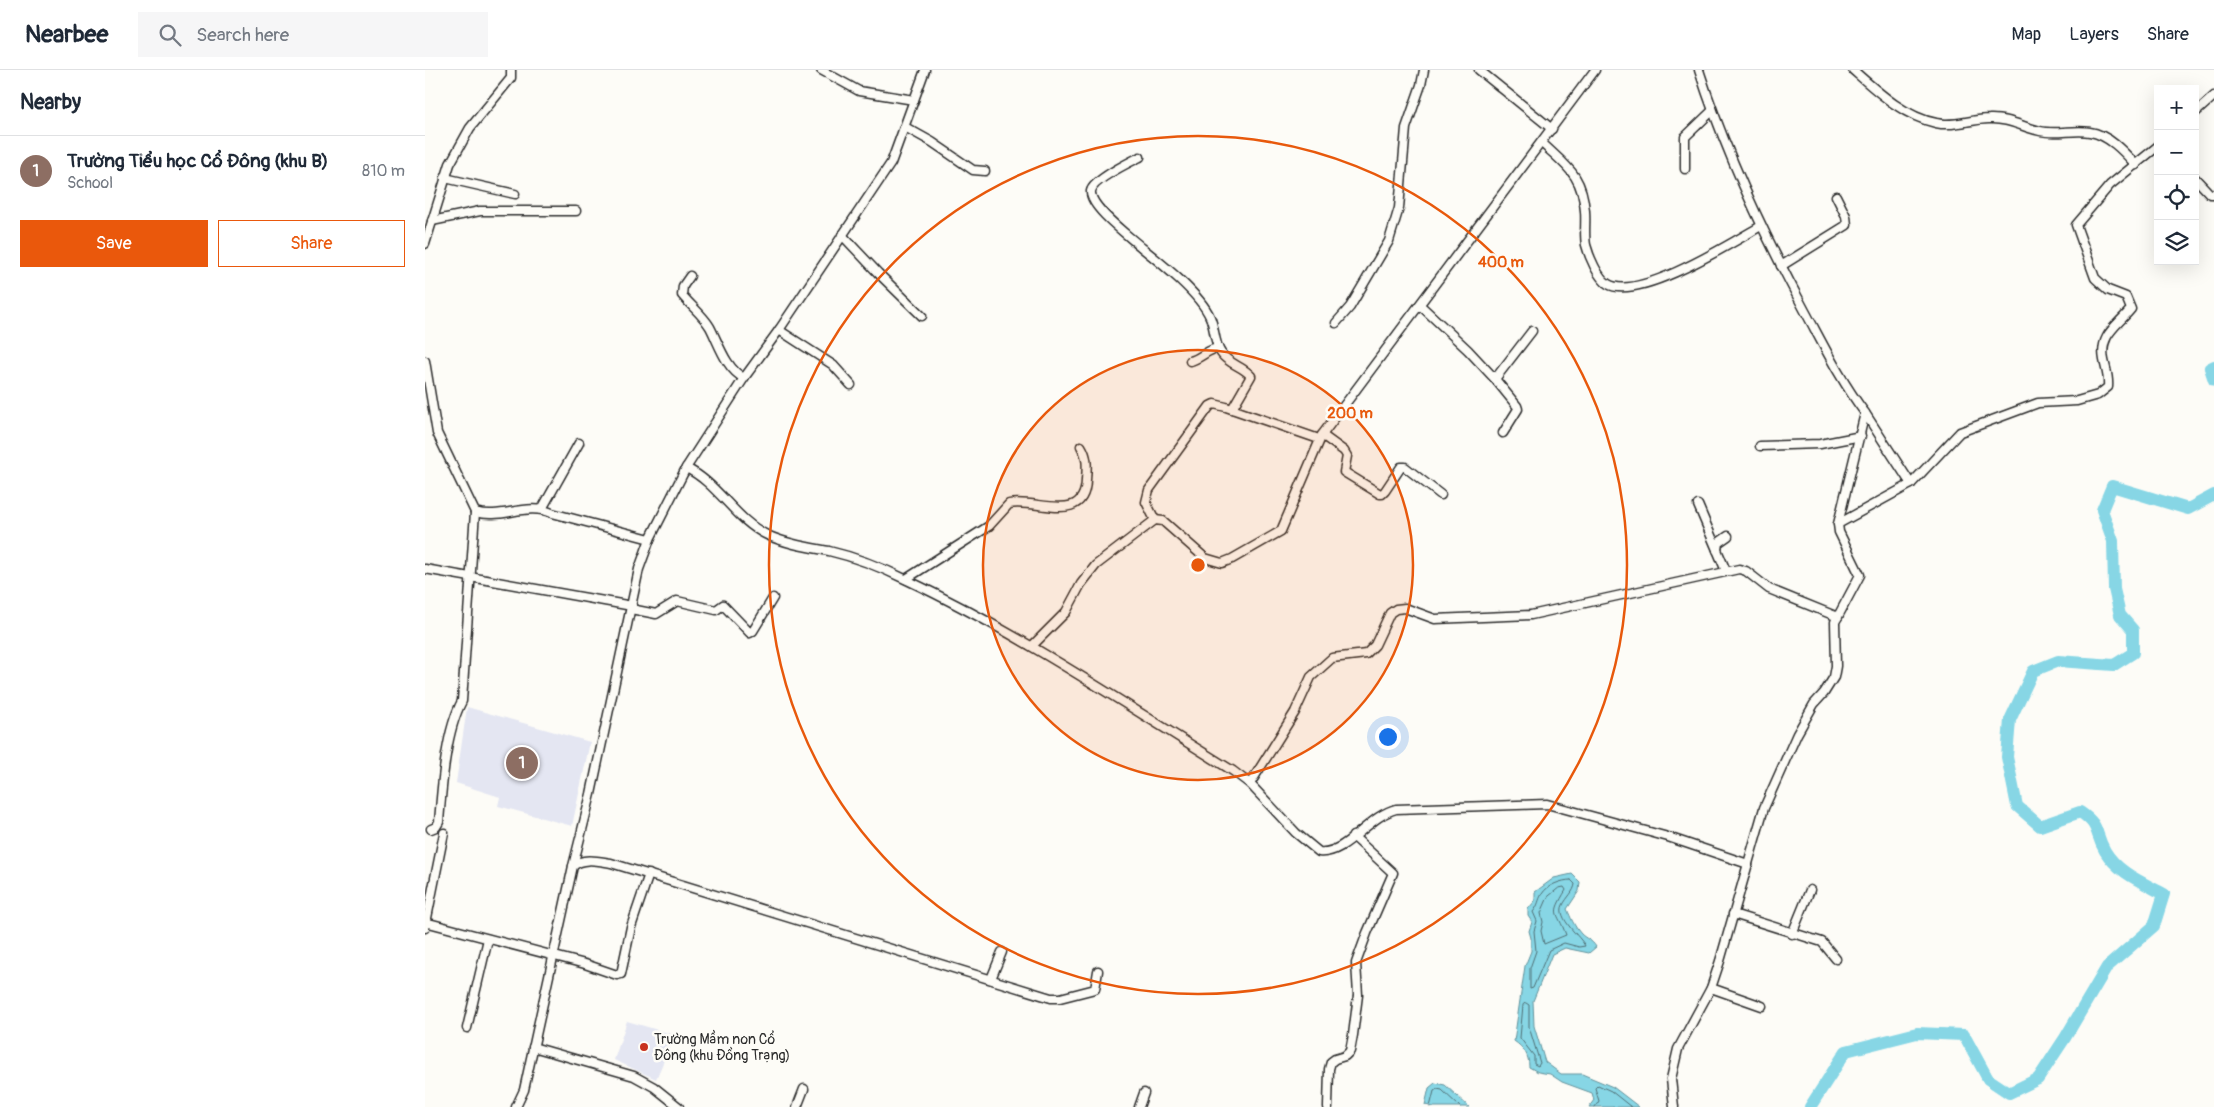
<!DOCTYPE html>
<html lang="en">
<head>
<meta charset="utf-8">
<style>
  body { margin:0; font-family:Pangolin,sans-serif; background:#f6f6f7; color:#1f2937 }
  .controls { position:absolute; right:15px; top:15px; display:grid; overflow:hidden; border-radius:0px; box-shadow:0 5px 20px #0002 }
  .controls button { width:45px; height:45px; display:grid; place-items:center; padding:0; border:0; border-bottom:1px solid #e0e1e3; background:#fff; color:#1f2937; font:25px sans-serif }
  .you { position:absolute; left:962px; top:666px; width:18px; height:18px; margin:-12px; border:4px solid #fff; border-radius:50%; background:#1a73e8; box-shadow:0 0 0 8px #1a73e833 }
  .badge { display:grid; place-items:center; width:32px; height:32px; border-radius:50%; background:#ea580c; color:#fff; font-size:16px; font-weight:700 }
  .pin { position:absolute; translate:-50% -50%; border:2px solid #fff; box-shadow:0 1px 5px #0006 }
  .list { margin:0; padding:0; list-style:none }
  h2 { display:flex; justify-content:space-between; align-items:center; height:65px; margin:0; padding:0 20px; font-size:21px }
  h2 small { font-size:16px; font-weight:400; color:#747a83 }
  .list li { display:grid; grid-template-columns:32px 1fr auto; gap:15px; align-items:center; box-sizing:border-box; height:70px; padding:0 20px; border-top:1px solid #e0e1e3 }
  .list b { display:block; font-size:19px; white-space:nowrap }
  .list p { margin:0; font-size:16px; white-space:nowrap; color:#747a83 }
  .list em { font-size:16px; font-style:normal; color:#747a83 }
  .actions { display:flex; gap:10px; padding:15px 20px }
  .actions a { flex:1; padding:11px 0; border:1px solid #ea580c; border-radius:0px; text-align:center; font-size:18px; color:#ea580c }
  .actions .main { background:#ea580c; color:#fff }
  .icon { flex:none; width:28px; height:28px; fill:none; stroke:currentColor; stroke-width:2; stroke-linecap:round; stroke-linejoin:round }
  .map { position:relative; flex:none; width:1789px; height:1037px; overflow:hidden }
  header { display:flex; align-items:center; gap:30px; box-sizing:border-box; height:70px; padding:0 25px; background:#fff; border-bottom:1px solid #e0e1e3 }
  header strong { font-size:24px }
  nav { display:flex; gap:28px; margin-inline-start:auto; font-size:18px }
  .search { width:350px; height:45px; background:#f6f6f7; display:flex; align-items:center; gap:12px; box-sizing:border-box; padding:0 18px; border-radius:0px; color:#747a83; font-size:19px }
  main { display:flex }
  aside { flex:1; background:#fff }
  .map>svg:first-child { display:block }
  .built { fill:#e4e6f2 }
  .water { fill:#87d6e5; stroke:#62929b }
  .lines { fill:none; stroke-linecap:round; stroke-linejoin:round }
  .shore { stroke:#506f75; stroke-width:1 }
  .river { stroke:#87d6e5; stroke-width:12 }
  .minor-casing { stroke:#2b2b2b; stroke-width:11 }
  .minor { stroke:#fdfcf7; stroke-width:8 }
  .ring { fill:none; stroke:#e8590c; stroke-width:2.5 }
  .poi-dot { fill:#c8321e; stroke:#fdfcf7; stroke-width:2 }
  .labels { text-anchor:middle; stroke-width:5; stroke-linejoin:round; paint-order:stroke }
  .poi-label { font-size:14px; fill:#2b2b2b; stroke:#fdfcf7; text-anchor:start }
  .centre { fill:#e8590c; stroke:#fdfcf7; stroke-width:2.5 }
  .ring-label { font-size:15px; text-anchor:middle; font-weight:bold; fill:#e8590c; stroke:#fdfcf7; stroke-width:5; stroke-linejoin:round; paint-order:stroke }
</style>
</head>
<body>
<header>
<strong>Nearbee</strong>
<div class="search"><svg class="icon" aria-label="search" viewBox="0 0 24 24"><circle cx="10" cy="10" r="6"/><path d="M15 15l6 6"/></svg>Search here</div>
<nav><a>Map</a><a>Layers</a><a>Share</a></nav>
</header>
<main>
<aside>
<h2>Nearby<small></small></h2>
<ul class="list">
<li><span class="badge" style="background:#8d6e63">1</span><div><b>Trường Tiểu học Cổ Đông (khu B)</b><p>School</p></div><em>810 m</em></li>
</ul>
<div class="actions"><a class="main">Save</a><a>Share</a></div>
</aside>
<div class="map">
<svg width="1789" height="1037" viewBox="0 0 1789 1037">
  <rect width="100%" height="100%" fill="#fdfcf7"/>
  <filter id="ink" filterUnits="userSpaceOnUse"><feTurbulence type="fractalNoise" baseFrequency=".02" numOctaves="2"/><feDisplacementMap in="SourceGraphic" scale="10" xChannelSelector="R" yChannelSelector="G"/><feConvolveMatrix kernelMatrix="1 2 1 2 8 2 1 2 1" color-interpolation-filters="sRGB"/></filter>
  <g filter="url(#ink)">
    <g class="built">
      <path d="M42 637 165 672 147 756 73 736 75 727 31 713Z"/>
      <path d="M202 951 250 965 231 1009 189 990Z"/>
    </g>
    <g class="water">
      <path d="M1147 804 1155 812 1154 821 1142 839C1146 848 1149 856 1156 864 1161 869 1167 870 1171 877L1164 883 1140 878 1127 884 1108 931 1109 956 1120 992 1136 1004H1157L1188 1017 1214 1037H1164L1169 1030 1167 1023 1137 1012 1125 1004 1113 1002 1104 997C1104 985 1099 978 1089 971L1100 896 1106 881V868L1104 861 1107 852 1103 846V839L1110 831V822L1129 808Z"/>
      <path d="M1010 1013 1020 1015 1044 1037H1009L1000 1035 1004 1018Z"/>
    </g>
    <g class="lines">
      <g class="shore">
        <path d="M1146 810 1150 814C1149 822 1142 827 1138 835 1131 848 1156 867 1160 876L1154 877 1139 873 1124 880 1108 918 1105 919V898L1111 881 1109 861 1112 851 1108 842C1114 835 1113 830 1117 824 1122 815 1137 810 1146 810Z"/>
        <path d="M1134 818 1139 817 1141 820C1125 847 1132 839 1141 865L1119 874 1116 861 1118 852 1116 843 1123 827Z"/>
        <path d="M1101 933 1104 935V957L1115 993 1113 996 1109 994V986L1095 968 1098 935Z"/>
        <path d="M1005 1037 1009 1021 1012 1019 1017 1020 1035 1037"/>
        <path d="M1170 1037 1174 1031 1170 1018 1173 1015 1186 1021 1206 1037"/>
      </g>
      <g class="river">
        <path d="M1789 296 1785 298 1789 310"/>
        <path d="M1385 1037 1421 981 1492 963 1539 965 1563 1009 1584 1023 1613 1009 1640 968 1682 897 1729 856 1739 824C1717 812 1693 803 1680 781 1669 762 1676 756 1655 742L1615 756 1592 736 1582 687 1585 650 1608 601 1633 591 1689 595 1708 583V560L1695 545 1689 519 1688 471 1677 440 1687 416 1763 439 1789 425"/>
      </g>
      <g class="minor-casing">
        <g id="minor">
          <path d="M396 0 434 21 489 30"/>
          <path d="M1054 0 1127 59"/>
          <path d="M1428 0C1452 21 1478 46 1511 53 1529 57 1546 49 1564 49 1583 48 1597 57 1615 61 1632 65 1649 59 1665 62 1684 65 1699 82 1711 95"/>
          <path d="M1770 43 1789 26"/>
          <path d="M480 57 507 72 548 100 560 101"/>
          <path d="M1117 73C1142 97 1157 104 1160 141 1161 152 1159 164 1161 175 1164 186 1173 208 1183 214 1213 232 1308 172 1336 156"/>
          <path d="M715 87C705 92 668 110 666 121 664 137 705 167 716 177 736 193 775 224 785 247 790 258 789 273 796 283 803 294 818 296 826 306L807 339"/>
          <path d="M1260 99V67L1287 41"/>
          <path d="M20 108 90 124"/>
          <path d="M1770 108 1785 124H1789"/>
          <path d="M7 151 55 141H151"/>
          <path d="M417 165 453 203 497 246"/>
          <path d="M0 174 25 94 45 58 86 8V0"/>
          <path d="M1356 196 1422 155 1421 146 1411 126"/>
          <path d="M265 206 258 216 257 225C266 236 278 245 285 257 294 274 301 299 319 308"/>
          <path d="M995 235 1043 280 1070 309 1107 261"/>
          <path d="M911 253 925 237 964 171 974 138 981 58 996 15 999 0"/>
          <path d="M354 260 408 295 426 315"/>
          <path d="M0 291 12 363 50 442C76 450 101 432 127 443L225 469"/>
          <path d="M765 291C775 289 783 279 793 278"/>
          <path d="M1070 309 1092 336 1093 339 1078 363"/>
          <path d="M1440 343 1486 414"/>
          <path d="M897 365 919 381 922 386 919 402 955 424H957L960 421 976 397H980L1016 425"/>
          <path d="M1335 376 1395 374 1436 366"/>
          <path d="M261 398C293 413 310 450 342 465 362 474 383 477 404 481 430 487 458 498 482 510 596 564 701 635 808 701L825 714 871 763 894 782C921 785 943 746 971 739L1122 734 1243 767 1323 794"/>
          <path d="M1273 435 1301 501"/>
          <path d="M117 439 154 373"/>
          <path d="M730 450 721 432 724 420 785 336 789 334 801 337 894 369"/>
          <path d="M1413 454 1486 414 1535 362 1613 333 1652 331 1673 325 1683 317C1684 307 1681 300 1679 290 1674 265 1692 256 1706 239L1701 227 1683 220 1670 208 1651 155 1685 115 1733 76"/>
          <path d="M1292 480 1293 473 1303 466"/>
          <path d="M0 499 207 536"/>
          <path d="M481 509 564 456 584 434C611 428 660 456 661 410 662 397 663 387 656 376"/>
          <path d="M206 539 231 544 252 531 291 540 298 535 325 563 328 561 348 528"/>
          <path d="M607 576 641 542 656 514 671 495 730 450 738 451 780 488 797 493 807 489 856 461 897 365 1170 0"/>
          <path d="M825 714 870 642 886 607 907 588 941 584 950 575 965 543 971 539 980 538 1010 549 1106 545 1314 499 1321 501 1344 519 1413 547"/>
          <path d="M6 759 11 757 14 752C17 716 20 663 37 631L50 442"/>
          <path d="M148 796C159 787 173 791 186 793L626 928H635L670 919 673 901"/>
          <path d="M1308 844 1397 872 1411 889"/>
          <path d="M0 852 160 894 192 905 196 904 206 857 224 804"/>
          <path d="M0 858 19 763"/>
          <path d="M1367 864 1385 820"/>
          <path d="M566 909 577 882"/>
          <path d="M1286 918 1337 936"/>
          <path d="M42 958 63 869"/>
          <path d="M108 977 209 1006 229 1017 254 1037"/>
          <path d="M91 1037 99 1020 148 796 166 724 214 499 225 469 261 398 319 308 354 260 466 93 500 0"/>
          <path d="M372 1037 379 1019"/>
          <path d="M714 1037 719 1023"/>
          <path d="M903 1037 904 999 906 992 910 989 920 986 925 981 928 965 933 925 931 893 942 863 968 803 928 766"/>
          <path d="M1249 1037 1246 1009 1253 979 1286 918 1295 891 1339 738 1372 664 1389 634 1399 623 1409 607 1411 596 1410 552 1435 505 1414 462 1413 454 1440 343C1416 311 1399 276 1380 241 1338 163 1301 84 1274 0"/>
        </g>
      </g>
      <use href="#minor" class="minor"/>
    </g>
  </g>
  <circle cx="773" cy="495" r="215" fill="#e8590c" fill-opacity=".12"/>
  <g class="ring">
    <circle cx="773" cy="495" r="215"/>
    <circle cx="773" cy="495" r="429"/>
  </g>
  <circle class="poi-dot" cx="219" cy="977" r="5"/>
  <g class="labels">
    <g class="poi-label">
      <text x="229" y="974">Trường Mầm non Cổ<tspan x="229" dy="16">Đông (khu Đồng Trạng)</tspan></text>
    </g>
  </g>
  <circle cx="773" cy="495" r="8" class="centre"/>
  <g class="ring-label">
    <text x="1076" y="197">400 m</text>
    <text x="925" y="348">200 m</text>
  </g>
</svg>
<div class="controls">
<button>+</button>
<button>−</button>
<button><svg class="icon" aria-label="locate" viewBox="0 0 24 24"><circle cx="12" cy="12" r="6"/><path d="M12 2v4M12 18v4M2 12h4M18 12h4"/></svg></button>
<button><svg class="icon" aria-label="layers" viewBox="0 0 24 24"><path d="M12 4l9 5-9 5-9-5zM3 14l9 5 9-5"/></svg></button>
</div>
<div class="you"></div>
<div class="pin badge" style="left:97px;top:693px;background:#8d6e63">1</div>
</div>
</main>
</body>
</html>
